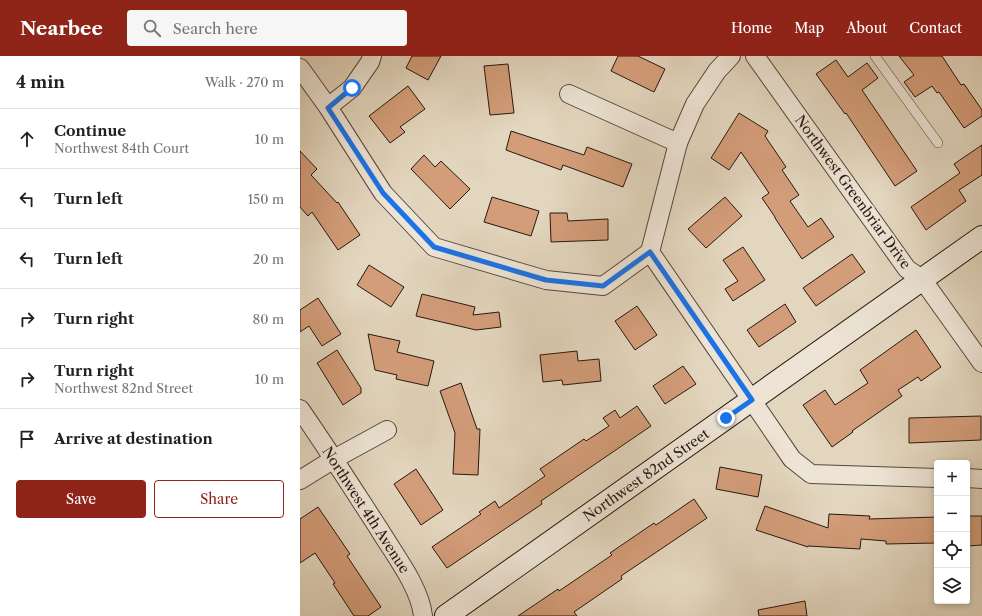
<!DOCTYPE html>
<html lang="en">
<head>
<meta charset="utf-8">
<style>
  body { margin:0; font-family:"Libre Caslon Text",serif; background:#f6f6f6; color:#202124 }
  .controls { position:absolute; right:12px; bottom:12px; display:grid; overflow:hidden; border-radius:4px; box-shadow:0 2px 6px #0003 }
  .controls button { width:36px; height:36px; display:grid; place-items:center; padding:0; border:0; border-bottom:1px solid #e0e0e0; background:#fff; color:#202124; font:20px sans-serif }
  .stop { position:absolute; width:12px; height:12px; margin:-9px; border:3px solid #1a73e8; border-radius:50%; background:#fff }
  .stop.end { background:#1a73e8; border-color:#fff; box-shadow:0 1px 4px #0008 }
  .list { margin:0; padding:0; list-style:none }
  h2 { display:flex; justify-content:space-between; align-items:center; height:52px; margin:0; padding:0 16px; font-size:17px }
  h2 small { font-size:13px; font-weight:400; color:#757577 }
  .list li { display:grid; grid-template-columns:26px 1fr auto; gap:12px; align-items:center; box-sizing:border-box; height:60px; padding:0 16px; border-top:1px solid #e0e0e0 }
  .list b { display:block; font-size:15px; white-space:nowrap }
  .list p { margin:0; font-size:13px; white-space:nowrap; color:#757577 }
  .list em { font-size:13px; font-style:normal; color:#757577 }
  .actions { display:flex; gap:8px; padding:12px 16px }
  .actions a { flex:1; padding:9px 0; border:1px solid #8f2418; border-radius:4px; text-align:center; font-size:14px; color:#8f2418 }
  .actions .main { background:#8f2418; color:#fff }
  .icon { flex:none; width:22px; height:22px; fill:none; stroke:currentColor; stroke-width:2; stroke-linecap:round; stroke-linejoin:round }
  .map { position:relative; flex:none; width:682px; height:560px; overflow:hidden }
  header { display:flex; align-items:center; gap:24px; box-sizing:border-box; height:56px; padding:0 20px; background:#8f2418; color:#fff }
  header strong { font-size:19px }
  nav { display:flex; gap:22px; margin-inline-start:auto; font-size:14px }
  .search { width:280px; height:36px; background:#f6f6f6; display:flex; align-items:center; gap:10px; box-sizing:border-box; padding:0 14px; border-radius:4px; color:#757577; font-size:15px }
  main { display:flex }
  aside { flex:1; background:#fff }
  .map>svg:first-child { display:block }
  .building { fill:#d39d79; stroke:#271710 }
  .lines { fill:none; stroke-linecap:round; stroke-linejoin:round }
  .lane-casing { stroke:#56473c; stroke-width:10 }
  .street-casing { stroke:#56473c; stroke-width:20 }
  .secondary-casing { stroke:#271710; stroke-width:24 }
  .lane { stroke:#ede4d5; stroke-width:9 }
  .street { stroke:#ede4d5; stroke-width:18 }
  .secondary { stroke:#ede4d5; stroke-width:22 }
  .route { stroke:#1a73e8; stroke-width:5 }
  .labels { text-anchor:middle; stroke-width:4; stroke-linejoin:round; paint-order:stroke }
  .street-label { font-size:14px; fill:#271710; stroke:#ede4d5 }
</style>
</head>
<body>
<header>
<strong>Nearbee</strong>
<div class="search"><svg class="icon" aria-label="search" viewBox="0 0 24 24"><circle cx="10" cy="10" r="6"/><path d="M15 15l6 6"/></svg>Search here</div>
<nav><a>Home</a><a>Map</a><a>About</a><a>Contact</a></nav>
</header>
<main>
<aside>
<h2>4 min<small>Walk · 270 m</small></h2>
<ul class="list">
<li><svg class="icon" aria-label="ahead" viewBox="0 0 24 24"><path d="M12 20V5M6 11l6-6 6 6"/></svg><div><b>Continue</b><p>Northwest 84th Court</p></div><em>10 m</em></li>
<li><svg class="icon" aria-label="left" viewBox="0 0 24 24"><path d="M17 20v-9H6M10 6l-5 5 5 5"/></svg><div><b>Turn left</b></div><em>150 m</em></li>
<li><svg class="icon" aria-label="left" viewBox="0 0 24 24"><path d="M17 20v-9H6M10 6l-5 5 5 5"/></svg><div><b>Turn left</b></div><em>20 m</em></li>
<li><svg class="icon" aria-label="right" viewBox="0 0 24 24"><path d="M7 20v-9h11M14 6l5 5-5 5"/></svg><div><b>Turn right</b></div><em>80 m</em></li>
<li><svg class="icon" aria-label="right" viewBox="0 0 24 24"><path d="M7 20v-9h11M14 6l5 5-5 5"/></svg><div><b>Turn right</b><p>Northwest 82nd Street</p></div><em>10 m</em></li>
<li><svg class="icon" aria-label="arrive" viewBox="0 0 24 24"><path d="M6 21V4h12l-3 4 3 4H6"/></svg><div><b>Arrive at destination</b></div></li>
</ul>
<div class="actions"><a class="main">Save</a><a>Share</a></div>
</aside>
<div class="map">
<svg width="682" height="560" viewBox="0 0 682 560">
  <rect width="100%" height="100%" fill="#e3d6be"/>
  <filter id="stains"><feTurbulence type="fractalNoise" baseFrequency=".005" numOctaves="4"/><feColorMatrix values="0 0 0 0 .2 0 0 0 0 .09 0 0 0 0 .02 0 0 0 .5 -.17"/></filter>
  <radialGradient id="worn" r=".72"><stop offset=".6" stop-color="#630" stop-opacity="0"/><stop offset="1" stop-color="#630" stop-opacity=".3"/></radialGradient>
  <g class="building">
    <path d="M112 0H141L128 24 106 12Z"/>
    <path d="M318 0H338L365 13 354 36 311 15Z"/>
    <path d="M599 0H642L661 29 664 28 682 54V60L664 72 639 36 637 37 632 30 615 41 604 26 614 19Z"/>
    <path d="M536 4 548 21 567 7 578 22 562 34 617 115 595 130 546 57 545 58 516 18Z"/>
    <path d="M208 8 214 57 190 59 184 10Z"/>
    <path d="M108 30 125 53 100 71 105 76 90 87 69 60Z"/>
    <path d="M439 57 468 75 465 80 486 111 482 114 499 139 490 145 508 171 521 162 534 181 502 203 475 162V161L462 142 469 137 441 96 429 114 411 102Z"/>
    <path d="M211 75 284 99 287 91 332 108 323 131 263 109 261 114 206 94Z"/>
    <path d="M682 89V119L659 134 666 145 626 174 611 151 660 117 654 108Z"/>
    <path d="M0 95 17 113 11 119 37 147 38 146 60 179 38 194 12 156 8 160 0 151Z"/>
    <path d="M124 99 135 111 141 105 170 133 150 153 111 113Z"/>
    <path d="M192 141 239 155 231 180 184 166Z"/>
    <path d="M425 141 442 160 406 192 388 173Z"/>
    <path d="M250 157H267L268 165 308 163V184L251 186Z"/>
    <path d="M443 191 465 224 433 245 425 233 438 225 423 204Z"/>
    <path d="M552 198 565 216 516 250 503 232Z"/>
    <path d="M69 209 104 231 91 251 57 229Z"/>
    <path d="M122 238 175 251 173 259 199 256 201 271 176 274 116 260Z"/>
    <path d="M18 242 41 278 22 290 9 270 0 276V254Z"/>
    <path d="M485 248 496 266 459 291 447 274Z"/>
    <path d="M337 250 357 279 335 294 315 265Z"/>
    <path d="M616 274 641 311 621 325 618 321 598 334 602 340 552 375 553 376 532 391 503 349 525 334 535 349 568 327 560 314Z"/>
    <path d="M68 278 100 285 97 296 134 305 128 330 96 323 97 319 75 314Z"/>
    <path d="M37 294 61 332V337L43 349 17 307Z"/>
    <path d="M277 295 278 305 299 303 301 325 263 329 262 324 243 326 240 299Z"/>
    <path d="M383 310 396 328 365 348 353 330Z"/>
    <path d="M161 327 177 373H180L178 419 153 418 155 377 140 335Z"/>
    <path d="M337 350 351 370 241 445 242 448 147 512 132 491 181 458 179 456 195 445 199 452 245 420 240 413 284 383 286 385 309 370 303 362 315 354 320 362Z"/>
    <path d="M681 360V384L609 387V362Z"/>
    <path d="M420 411 462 419 458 441 416 433Z"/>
    <path d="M116 413 143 454 121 469 94 428Z"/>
    <path d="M394 443 407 462 321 520 322 523 274 556 277 560H218L258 533 259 535 312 499 310 497 354 467 356 469Z"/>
    <path d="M465 450 528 472 529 458 570 460 569 463 637 461V487L586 488V485L561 483 560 493 508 490V491L456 474Z"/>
    <path d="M18 451 50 498 47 500 81 551 68 560H54L33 528 35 527 15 497 0 507V463Z"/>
    <path d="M667 460H682V489L667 490Z"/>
    <path d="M505 545 507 560H459L458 554Z"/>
  </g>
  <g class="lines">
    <g class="lane-casing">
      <path id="lane" d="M575 0 638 87"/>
    </g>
    <g class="street-casing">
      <g id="street">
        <path d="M455 0 607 213 622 223 682 307"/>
        <path d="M0 12 28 51 83 137 134 191 246 224 303 230 350 196 492 403 511 418 637 422"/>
        <path d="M269 38 378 87"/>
        <path d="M28 51 52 32 70 6 72 0"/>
        <path d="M350 196 378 87 395 48 417 15 431 0"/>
        <path d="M0 353C27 392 53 433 79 473 94 498 120 531 123 560"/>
        <path d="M667 422 682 423"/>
        <path d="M0 424 34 403 87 374"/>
      </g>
    </g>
    <g class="secondary-casing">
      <path id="secondary" d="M146 560 682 181"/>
    </g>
    <use href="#lane" class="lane"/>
    <use href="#street" class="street"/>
    <use href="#secondary" class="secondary"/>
  </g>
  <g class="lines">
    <path class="route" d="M52 32 28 52 83 137 134 191 246 224 303 230 350 196 452 344 426 362"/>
  </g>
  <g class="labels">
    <g class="street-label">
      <text transform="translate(553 136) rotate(54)" y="5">Northwest Greenbriar Drive</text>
      <text transform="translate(346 419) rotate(-35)" y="5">Northwest 82nd Street</text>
      <text transform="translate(66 454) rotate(57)" y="5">Northwest 4th Avenue</text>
    </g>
  </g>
  <rect width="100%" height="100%" filter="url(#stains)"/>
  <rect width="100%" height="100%" fill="url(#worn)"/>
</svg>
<div class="controls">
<button>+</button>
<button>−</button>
<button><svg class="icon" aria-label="locate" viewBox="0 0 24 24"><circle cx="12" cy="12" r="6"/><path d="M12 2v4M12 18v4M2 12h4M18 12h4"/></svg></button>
<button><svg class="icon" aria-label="layers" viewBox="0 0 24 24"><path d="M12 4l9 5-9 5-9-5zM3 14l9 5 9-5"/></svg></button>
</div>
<div class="stop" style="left:52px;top:32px"></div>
<div class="stop end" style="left:426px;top:362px"></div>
</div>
</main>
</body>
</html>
